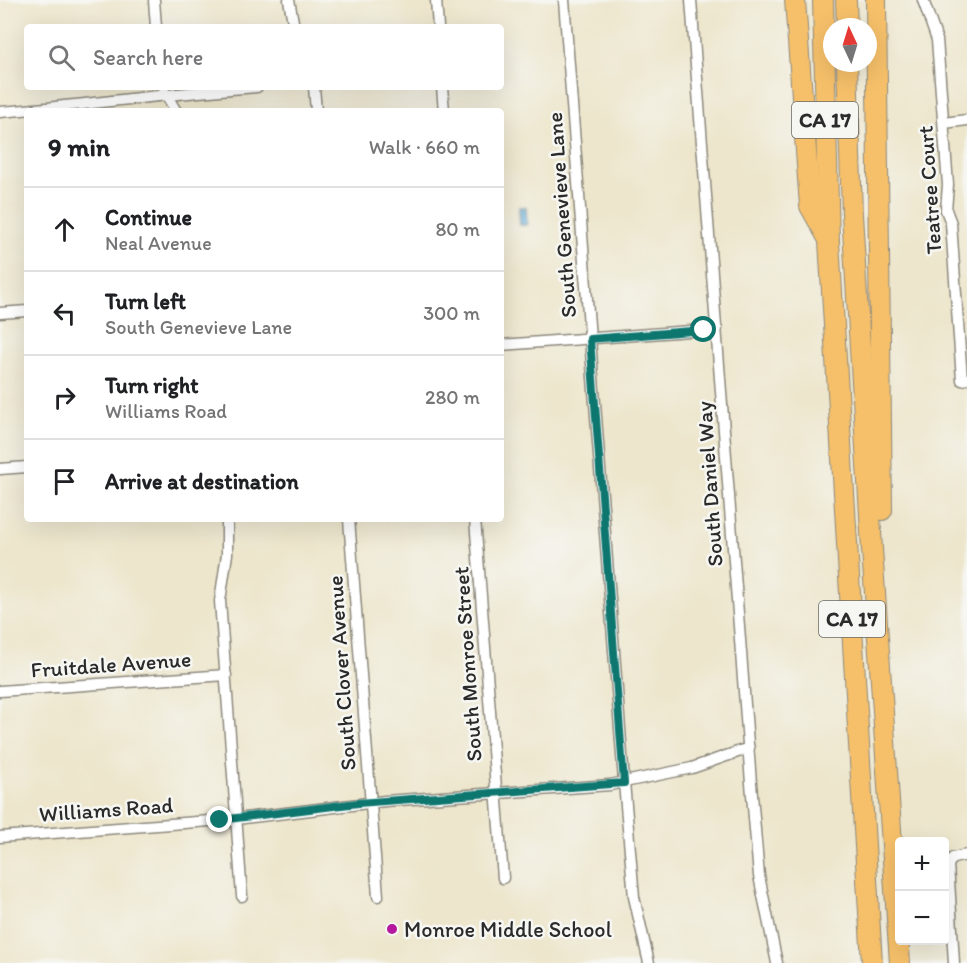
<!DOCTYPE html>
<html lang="en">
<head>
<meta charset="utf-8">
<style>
  body { margin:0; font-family:Itim,sans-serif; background:#f6f6f6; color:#202124 }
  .controls { position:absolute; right:18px; bottom:18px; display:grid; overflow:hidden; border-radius:6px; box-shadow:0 6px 24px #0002 }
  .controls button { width:54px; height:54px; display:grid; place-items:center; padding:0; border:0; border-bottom:2px solid #e0e0e0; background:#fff; color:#202124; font:30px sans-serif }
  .compass { position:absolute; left:823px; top:18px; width:54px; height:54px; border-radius:50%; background:#fff; box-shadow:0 6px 24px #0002; rotate:356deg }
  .stop { position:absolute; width:18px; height:18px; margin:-14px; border:4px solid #0f766e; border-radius:50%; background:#fff }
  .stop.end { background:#0f766e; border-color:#fff; box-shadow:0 2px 6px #0008 }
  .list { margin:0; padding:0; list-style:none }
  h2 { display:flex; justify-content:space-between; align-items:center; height:78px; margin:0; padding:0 24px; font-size:26px }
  h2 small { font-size:20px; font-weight:400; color:#757577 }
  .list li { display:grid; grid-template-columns:39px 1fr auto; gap:18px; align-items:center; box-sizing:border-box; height:84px; padding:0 24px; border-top:2px solid #e0e0e0 }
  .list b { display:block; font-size:22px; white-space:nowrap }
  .list p { margin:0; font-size:20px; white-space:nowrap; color:#757577 }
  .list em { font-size:20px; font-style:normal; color:#757577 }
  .icon { flex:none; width:33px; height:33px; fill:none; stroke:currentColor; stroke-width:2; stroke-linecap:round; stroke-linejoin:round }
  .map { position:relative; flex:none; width:967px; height:963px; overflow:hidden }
  .search { position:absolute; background:#fff; box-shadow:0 6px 24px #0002; left:24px; top:24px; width:480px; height:66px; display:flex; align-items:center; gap:15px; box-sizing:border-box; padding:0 21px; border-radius:6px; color:#757577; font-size:22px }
  .panel { position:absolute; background:#fff; box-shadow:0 6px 24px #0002; left:24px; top:108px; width:480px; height:414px; border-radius:6px }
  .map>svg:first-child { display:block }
  .water { fill:#5fadd9; stroke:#456c82; stroke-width:1.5 }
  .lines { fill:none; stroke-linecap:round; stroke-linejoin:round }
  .minor-casing { stroke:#8c887c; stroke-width:13 }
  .motorway-casing { stroke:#8c887c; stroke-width:22 }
  .minor { stroke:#fff; stroke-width:10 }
  .motorway { stroke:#f6c06b; stroke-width:20 }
  .route { stroke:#0f766e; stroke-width:8 }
  .poi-dot { fill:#b5179e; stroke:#f6f6f2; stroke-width:2 }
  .labels { text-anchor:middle; stroke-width:5; stroke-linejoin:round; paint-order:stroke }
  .shield { fill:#f6f6f2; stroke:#686867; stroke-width:1.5 }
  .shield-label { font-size:21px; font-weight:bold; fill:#2b2b2b }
  .street-label { font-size:22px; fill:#2b2b2b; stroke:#f6f6f2 }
  .poi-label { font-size:22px; fill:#2b2b2b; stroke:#f6f6f2; text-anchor:start }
</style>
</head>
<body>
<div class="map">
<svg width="967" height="963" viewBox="0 0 967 963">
  <rect width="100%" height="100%" fill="#f6f6f2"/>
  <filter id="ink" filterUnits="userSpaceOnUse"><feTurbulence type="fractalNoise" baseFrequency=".0167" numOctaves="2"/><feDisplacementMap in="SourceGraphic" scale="12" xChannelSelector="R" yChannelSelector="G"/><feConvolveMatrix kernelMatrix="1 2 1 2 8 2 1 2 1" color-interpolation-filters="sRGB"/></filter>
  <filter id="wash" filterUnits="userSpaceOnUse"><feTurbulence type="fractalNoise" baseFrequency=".008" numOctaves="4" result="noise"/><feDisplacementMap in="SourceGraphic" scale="24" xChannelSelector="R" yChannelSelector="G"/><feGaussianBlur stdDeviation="1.35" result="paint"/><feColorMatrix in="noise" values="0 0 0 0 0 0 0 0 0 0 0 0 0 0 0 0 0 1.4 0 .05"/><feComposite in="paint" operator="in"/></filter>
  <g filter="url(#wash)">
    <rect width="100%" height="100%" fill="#ede6cc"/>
    <path class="water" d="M519 207H526L527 225H520Z"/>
  </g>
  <g filter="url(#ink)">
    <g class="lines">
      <g class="minor-casing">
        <g id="minor">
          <path d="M154 0 156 27"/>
          <path d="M289 0 294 27"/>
          <path d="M436 0 438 27"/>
          <path d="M564 0 625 794 634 897 649 963"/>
          <path d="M691 0 751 783 759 876 777 963"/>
          <path d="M923 0 937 40 948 185 946 210 951 223 962 380 967 379"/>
          <path d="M314 87 316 111"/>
          <path d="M442 87 444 111"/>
          <path d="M164 91 176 111"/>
          <path d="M0 112C86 105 171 93 257 87"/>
          <path d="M944 123 967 120"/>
          <path d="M0 313 27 311"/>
          <path d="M501 345 717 329"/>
          <path d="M0 469 27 467"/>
          <path d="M227 519V554L220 601 242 896"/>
          <path d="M349 519 378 896"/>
          <path d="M475 519 503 878"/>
          <path d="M0 691 226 675"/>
          <path d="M0 837 236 819 385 801 610 785 692 768 749 748"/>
          <path d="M954 963 948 864 953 858 967 855"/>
        </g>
      </g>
      <g class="motorway-casing">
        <g id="motorway">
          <path d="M795 0 810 206 828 238"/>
          <path d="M823 0 829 241 872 963"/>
          <path d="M846 0 847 27"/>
          <path d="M876 0 882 510"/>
          <path d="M847 63 852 214 872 549 900 963"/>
        </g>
      </g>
      <use href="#minor" class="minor"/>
      <use href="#motorway" class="motorway"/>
    </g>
  </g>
  <g class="lines" filter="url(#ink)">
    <path class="route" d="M220 820 358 803 624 783 590 339 704 330"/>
  </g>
  <circle class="poi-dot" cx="392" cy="929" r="6"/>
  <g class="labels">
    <g class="shield">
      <rect x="792" y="102" width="66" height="36" rx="4.5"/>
      <rect x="819" y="601" width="66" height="36" rx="4.5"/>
    </g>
    <g class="shield-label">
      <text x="825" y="127">CA 17</text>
      <text x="852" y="626">CA 17</text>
    </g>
    <g class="street-label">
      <text transform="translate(929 190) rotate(-94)" y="8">Teatree Court</text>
      <text transform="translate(561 215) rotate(-94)" y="8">South Genevieve Lane</text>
      <text transform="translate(709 484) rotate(-94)" y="8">South Daniel Way</text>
      <text transform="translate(111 664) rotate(-4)" y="8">Fruitdale Avenue</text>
      <text transform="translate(467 664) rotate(-94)" y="8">South Monroe Street</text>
      <text transform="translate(341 673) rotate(-94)" y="8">South Clover Avenue</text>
      <text transform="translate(106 809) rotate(-4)" y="8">Williams Road</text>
    </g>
    <g class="poi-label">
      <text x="404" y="937">Monroe Middle School</text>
    </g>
  </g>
</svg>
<div class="controls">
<button>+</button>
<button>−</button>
</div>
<svg class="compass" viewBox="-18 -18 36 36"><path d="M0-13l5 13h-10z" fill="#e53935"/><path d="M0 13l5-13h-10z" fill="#757577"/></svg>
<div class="stop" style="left:704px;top:330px"></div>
<div class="stop end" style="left:220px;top:820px"></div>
<div class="search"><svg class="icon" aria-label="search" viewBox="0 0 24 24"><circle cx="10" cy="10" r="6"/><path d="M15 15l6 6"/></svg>Search here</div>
<section class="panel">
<h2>9 min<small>Walk · 660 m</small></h2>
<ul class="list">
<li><svg class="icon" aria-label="ahead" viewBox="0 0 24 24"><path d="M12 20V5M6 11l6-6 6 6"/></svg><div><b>Continue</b><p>Neal Avenue</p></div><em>80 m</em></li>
<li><svg class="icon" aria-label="left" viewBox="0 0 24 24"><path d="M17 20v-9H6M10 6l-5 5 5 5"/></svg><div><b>Turn left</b><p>South Genevieve Lane</p></div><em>300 m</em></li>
<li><svg class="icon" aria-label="right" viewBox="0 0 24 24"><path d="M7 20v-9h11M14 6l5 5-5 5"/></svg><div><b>Turn right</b><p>Williams Road</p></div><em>280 m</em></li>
<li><svg class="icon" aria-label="arrive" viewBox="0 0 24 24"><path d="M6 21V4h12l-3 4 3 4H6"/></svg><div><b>Arrive at destination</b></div></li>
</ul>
</section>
</div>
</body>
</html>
